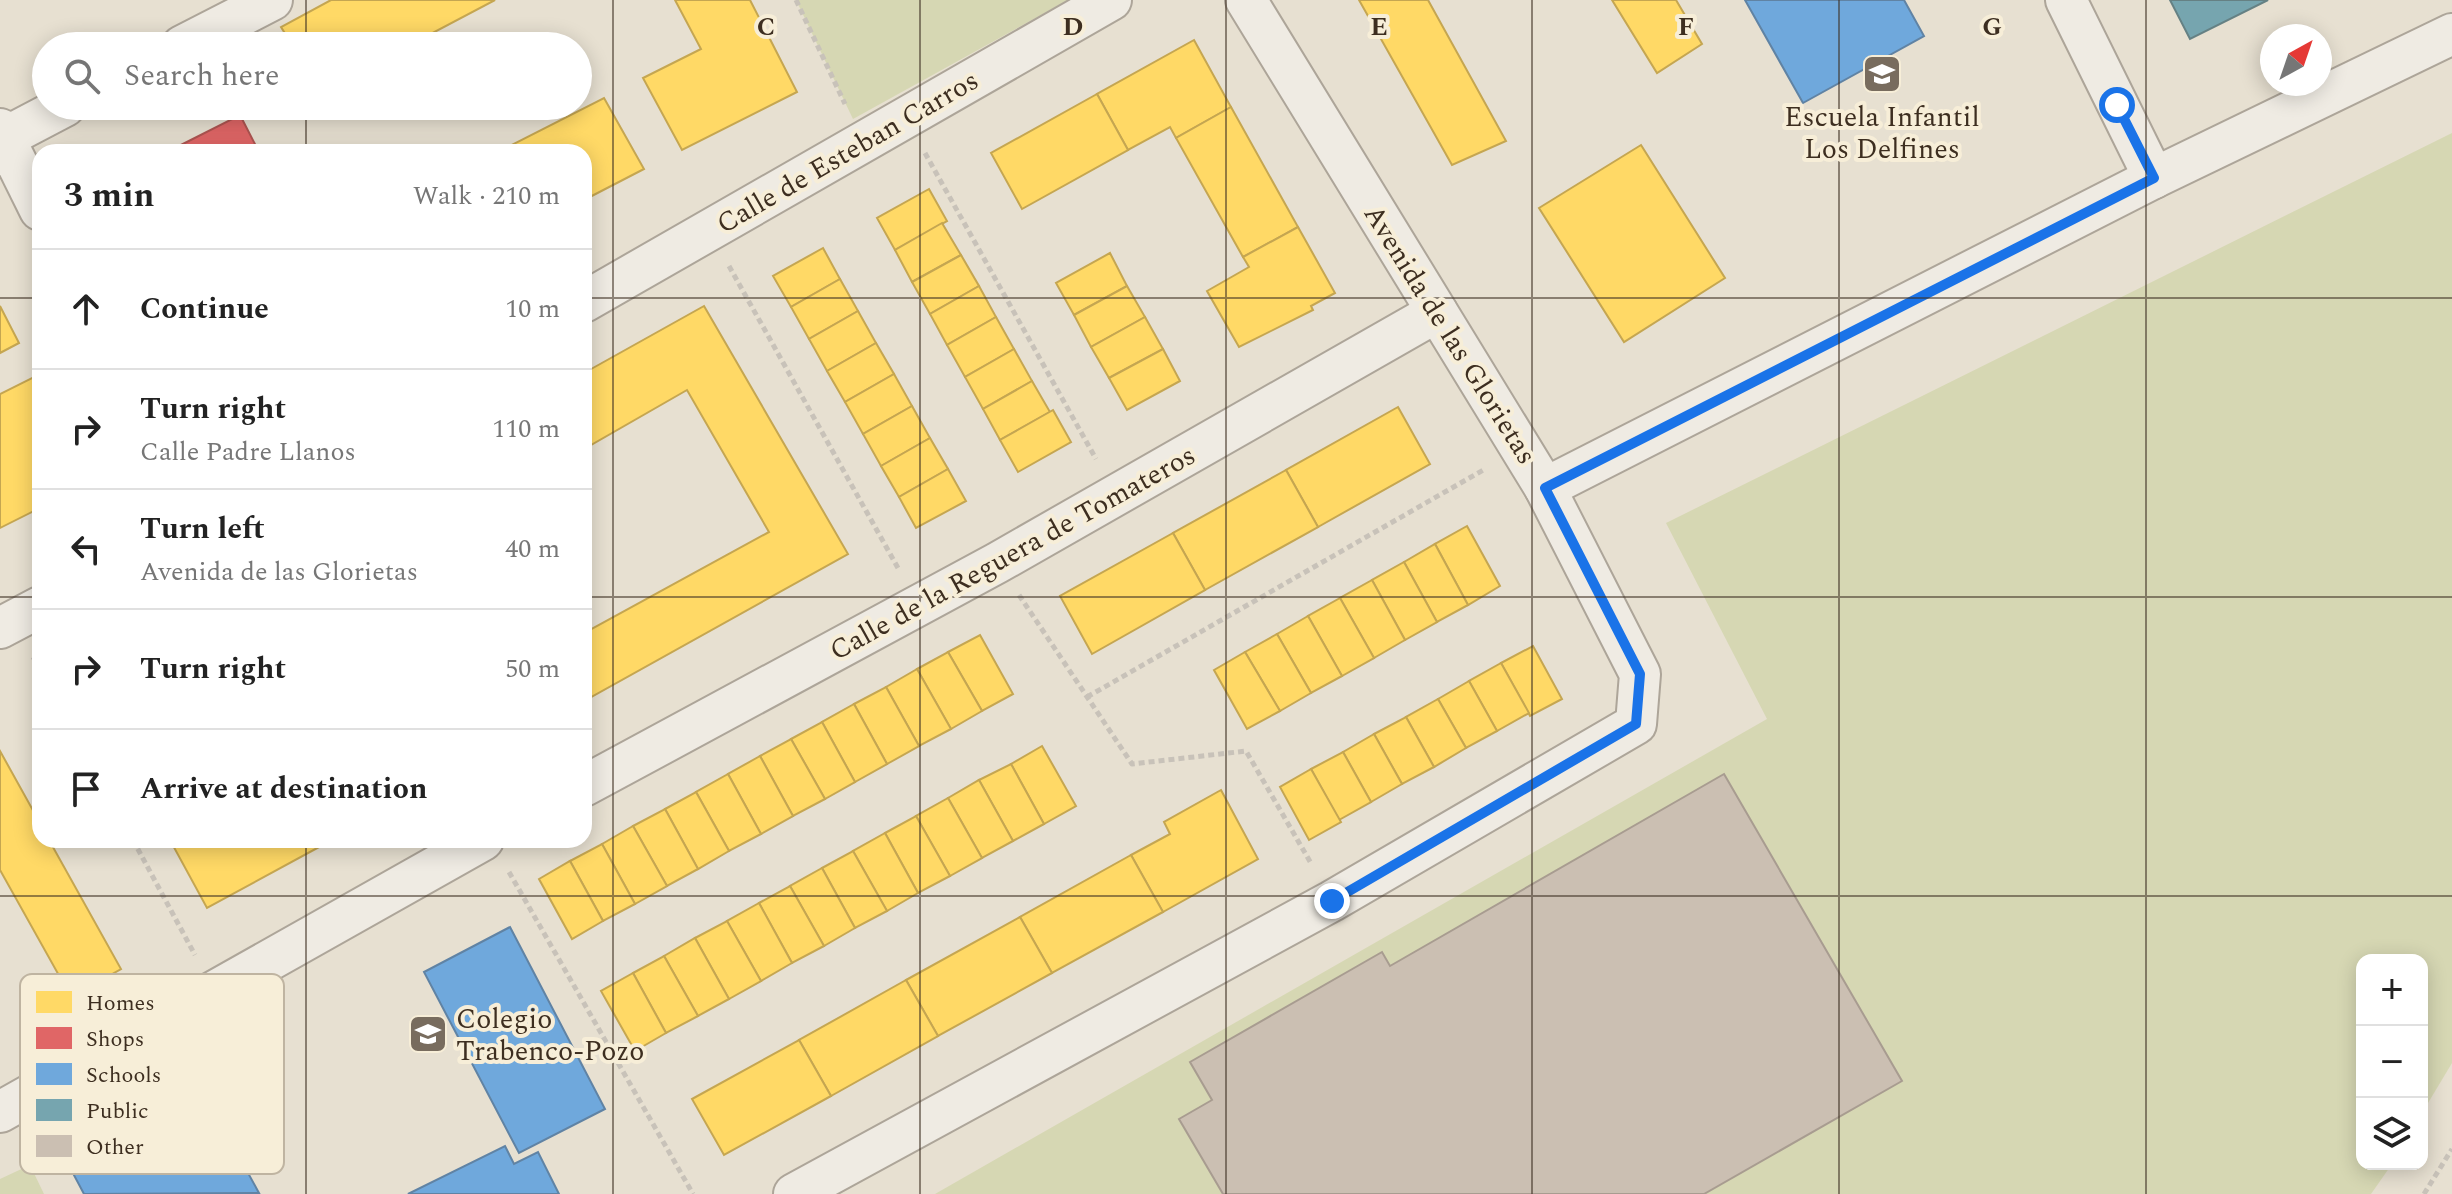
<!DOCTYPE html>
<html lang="en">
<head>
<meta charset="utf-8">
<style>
  body { margin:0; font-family:Spectral,serif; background:#f2f2f2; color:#222 }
  .controls { position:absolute; right:24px; bottom:24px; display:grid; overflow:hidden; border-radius:16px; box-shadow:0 4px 20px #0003 }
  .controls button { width:72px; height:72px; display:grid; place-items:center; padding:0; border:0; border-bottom:2px solid #e0e0e0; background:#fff; color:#222; font:40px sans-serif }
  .compass { position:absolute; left:2260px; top:24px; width:72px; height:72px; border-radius:50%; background:#fff; box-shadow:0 4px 20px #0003; rotate:40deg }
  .stop { position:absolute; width:24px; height:24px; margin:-18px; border:6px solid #1a73e8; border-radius:50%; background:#fff }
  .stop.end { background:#1a73e8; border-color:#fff; box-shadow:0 2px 8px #0008 }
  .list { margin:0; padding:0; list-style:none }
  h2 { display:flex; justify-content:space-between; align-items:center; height:104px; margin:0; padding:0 32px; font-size:34px }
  h2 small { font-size:26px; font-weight:400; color:#767676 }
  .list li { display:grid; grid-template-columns:52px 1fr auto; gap:24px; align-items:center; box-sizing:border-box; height:120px; padding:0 32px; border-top:2px solid #e0e0e0 }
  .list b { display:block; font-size:30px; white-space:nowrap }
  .list p { margin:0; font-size:26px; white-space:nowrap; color:#767676 }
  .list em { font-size:26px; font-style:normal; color:#767676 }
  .icon { flex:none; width:44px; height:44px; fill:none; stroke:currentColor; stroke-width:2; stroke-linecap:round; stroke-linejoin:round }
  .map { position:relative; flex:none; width:2452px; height:1194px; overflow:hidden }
  .search { position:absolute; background:#fff; box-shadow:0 4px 20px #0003; left:32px; top:32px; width:560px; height:88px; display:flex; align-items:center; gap:20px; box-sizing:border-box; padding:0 28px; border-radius:44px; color:#767676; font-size:30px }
  .panel { position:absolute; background:#fff; box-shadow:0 4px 20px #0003; left:32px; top:144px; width:560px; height:704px; border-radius:24px }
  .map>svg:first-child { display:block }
  .green { fill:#d6d7b3 }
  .homes { fill:#ffd966; stroke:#c5a651; stroke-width:2 }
  .shops { fill:#e06666; stroke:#af5551; stroke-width:2 }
  .schools { fill:#6fa8dc; stroke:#6083a4; stroke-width:2 }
  .public { fill:#76a5af; stroke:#658184; stroke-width:2 }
  .building { fill:#cbbfb2; stroke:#a89c90; stroke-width:2 }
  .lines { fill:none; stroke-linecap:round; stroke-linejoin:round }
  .street-casing { stroke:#ada599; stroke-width:44 }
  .path { stroke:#c8c2b9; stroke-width:5; stroke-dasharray:6 4; stroke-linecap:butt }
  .street { stroke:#efebe3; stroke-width:40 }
  .route { stroke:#1a73e8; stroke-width:10 }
  .grid { fill:none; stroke:#3d2e20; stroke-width:2; stroke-opacity:0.55 }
  .labels { text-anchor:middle; stroke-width:8; stroke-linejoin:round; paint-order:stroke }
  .poi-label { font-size:28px; fill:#3d2e20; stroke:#f7eed8 }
  .street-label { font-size:28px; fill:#3d2e20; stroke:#f7eed8 }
  .key { fill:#f7eed8; stroke:#bfb4a1; stroke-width:2 }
  .key-label { font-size:22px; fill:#3d2e20 }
  .grid-label { font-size:26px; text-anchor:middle; font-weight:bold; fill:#3d2e20; stroke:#f7eed8; stroke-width:8; stroke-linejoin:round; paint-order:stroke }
</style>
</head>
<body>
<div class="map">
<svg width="2452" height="1194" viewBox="0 0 2452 1194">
  <rect width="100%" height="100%" fill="#e7e0d1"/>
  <g class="green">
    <path d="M796 0H1068L853 119Z"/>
    <path d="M2452 133V1063L2422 1113V960H2362V1164H2392L2371 1194H935L1767 719 1666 523Z"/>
    <path d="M30 1165 44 1194H0V1179Z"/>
  </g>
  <g class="homes">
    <path d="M331 0H495L408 46H293L281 27Z"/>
    <path d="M675 0H750L797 92 682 150 643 78 701 49Z"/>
    <path d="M1359 0H1428L1506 141 1452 165Z"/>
    <path d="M1612 0H1676L1702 44 1657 73Z"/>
    <path d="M1194 40 1231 107 1176 138 1170 127 1128 150 1097 94Z"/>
    <path d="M1097 94 1128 150 1022 209 991 153Z"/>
    <path d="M604 98 644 169 584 200V152H498Z"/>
    <path d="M1231 107 1298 227 1243 257 1176 138Z"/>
    <path d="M1641 145 1725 278 1624 342 1539 208Z"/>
    <path d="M929 189 947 221 895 250 877 218Z"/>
    <path d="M942 223 961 255 912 282 895 250Z"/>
    <path d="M1298 227 1335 293 1311 306 1313 310 1239 347 1207 291 1249 267 1243 257Z"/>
    <path d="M823 248 840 279 791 307 773 276Z"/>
    <path d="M1110 253 1127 286 1074 315 1056 283Z"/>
    <path d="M961 255 979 286 930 314 912 282Z"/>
    <path d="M840 279 858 311 809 339 791 307Z"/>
    <path d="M979 286 996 317 947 345 930 314Z"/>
    <path d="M1127 286 1145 317 1091 347 1074 315Z"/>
    <path d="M0 306 19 343 0 353Z"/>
    <path d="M704 306 848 554 584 701V633L769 532 687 390 584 449V373Z"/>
    <path d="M858 311 876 343 827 371 809 339Z"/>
    <path d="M996 317 1014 349 965 377 947 345Z"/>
    <path d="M1145 317 1163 349 1109 378 1091 347Z"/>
    <path d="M876 343 894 374 845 402 827 371Z"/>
    <path d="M1014 349 1032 381 983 409 965 377Z"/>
    <path d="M1163 349 1180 381 1127 410 1109 378Z"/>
    <path d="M40 374V508L0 528V394Z"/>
    <path d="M894 374 912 406 863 434 845 402Z"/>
    <path d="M1032 381 1050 412 1000 440 983 409Z"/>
    <path d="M912 406 930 438 881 466 863 434Z"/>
    <path d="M1398 407 1430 464 1318 527 1286 470Z"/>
    <path d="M1053 410 1071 442 1018 472 1000 440Z"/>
    <path d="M930 438 948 469 899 497 881 466Z"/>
    <path d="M948 469 966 501 916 528 899 497Z"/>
    <path d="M1286 470 1318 527 1205 590 1173 533Z"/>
    <path d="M1467 526 1500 586 1468 605 1435 544Z"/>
    <path d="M1173 533 1205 590 1092 654 1060 596Z"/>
    <path d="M1435 544 1468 605 1437 622 1404 562Z"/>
    <path d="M1404 562 1437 622 1405 640 1372 580Z"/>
    <path d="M1372 580 1405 640 1374 658 1340 598Z"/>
    <path d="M1340 598 1374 658 1342 676 1308 616Z"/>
    <path d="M1308 616 1342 676 1311 693 1277 634Z"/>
    <path d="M1277 634 1311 693 1280 711 1245 652Z"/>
    <path d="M980 635 1013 694 982 711 948 652Z"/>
    <path d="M1533 646 1562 699 1530 716 1501 663Z"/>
    <path d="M948 652 982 711 951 729 917 669Z"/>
    <path d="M1245 652 1280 711 1247 729 1214 670Z"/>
    <path d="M1501 663 1529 713 1497 731 1469 681Z"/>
    <path d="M917 669 951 729 919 746 886 687Z"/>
    <path d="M1469 681 1497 731 1466 748 1438 699Z"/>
    <path d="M886 687 919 746 887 764 854 704Z"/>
    <path d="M1438 699 1466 748 1434 767 1406 717Z"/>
    <path d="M854 704 887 764 855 782 822 722Z"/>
    <path d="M1406 717 1434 767 1402 784 1374 734Z"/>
    <path d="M822 722 855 782 825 799 791 739Z"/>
    <path d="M1374 734 1402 784 1371 802 1343 752Z"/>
    <path d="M791 739 825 799 793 816 760 756Z"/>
    <path d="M1042 746 1076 806 1044 824 1011 764Z"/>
    <path d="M0 751 40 823V840H49L121 969 71 997 0 870Z"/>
    <path d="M1343 752 1371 802 1339 820 1311 769Z"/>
    <path d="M760 756 793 816 761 834 728 774Z"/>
    <path d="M1011 764 1044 824 1013 841 979 780Z"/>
    <path d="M1311 769 1341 822 1309 840 1280 787Z"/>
    <path d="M728 774 761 834 729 851 696 792Z"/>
    <path d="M979 780 1013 841 982 858 948 798Z"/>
    <path d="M1221 790 1258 859 1163 912 1131 855 1170 834 1164 822Z"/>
    <path d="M696 792 729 851 698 869 665 809Z"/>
    <path d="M948 798 982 858 950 876 916 816Z"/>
    <path d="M665 809 698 869 667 886 633 826Z"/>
    <path d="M916 816 950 876 918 893 885 833Z"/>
    <path d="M633 826 667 886 635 904 602 844Z"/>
    <path d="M885 833 918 893 887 911 853 851Z"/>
    <path d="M170 840H332L207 908Z"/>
    <path d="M602 844 635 904 603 921 570 861Z"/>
    <path d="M853 851 887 911 855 928 822 868Z"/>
    <path d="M1131 855 1163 912 1052 973 1020 917Z"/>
    <path d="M570 861 603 921 572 939 539 879Z"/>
    <path d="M822 868 855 928 824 946 790 886Z"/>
    <path d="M790 886 824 946 792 963 759 903Z"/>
    <path d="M759 903 792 963 761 981 727 921Z"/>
    <path d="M1020 917 1052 973 938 1036 906 980Z"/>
    <path d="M727 921 761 981 729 999 695 938Z"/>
    <path d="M695 938 729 999 698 1016 664 956Z"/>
    <path d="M664 956 698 1016 666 1033 633 973Z"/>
    <path d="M633 973 666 1033 635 1051 601 991Z"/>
    <path d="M906 980 938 1036 831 1096 799 1040Z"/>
    <path d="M799 1040 831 1096 724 1155 692 1099Z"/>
  </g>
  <path class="shops" d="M240 115 259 152H167Z"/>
  <g class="schools">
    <path d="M1745 0H1904L1924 36 1803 103Z"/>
    <path d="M510 927 605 1109 519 1153 424 972Z"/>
    <path d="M202 1089 259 1193 84 1194 67 1162Z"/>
    <path d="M505 1146 514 1164 538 1152 559 1194H408Z"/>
  </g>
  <path class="public" d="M2170 0H2268L2190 39Z"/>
  <path class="building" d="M1724 774 1902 1081 1704 1194H1223L1179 1119 1212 1100 1190 1062 1382 952 1390 966Z"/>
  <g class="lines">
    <g class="street-casing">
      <g id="street">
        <path d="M2066 0 2154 178"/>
        <path d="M182 46 272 0"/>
        <path d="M0 129 40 210"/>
        <path d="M4 138 65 106"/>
        <path d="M584 302 1111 0"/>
        <path d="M1545 488 2154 178 2452 34"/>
        <path d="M0 628 40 607"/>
        <path d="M584 786 997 563 1437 312"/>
        <path d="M0 1112 483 840"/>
        <path d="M794 1194 1332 901 1636 724 1640 674 1545 488 1246 0"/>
      </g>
    </g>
    <g class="path">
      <path d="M796 0 845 104"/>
      <path d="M925 153 1096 459"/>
      <path d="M729 266 898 568"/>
      <path d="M1019 595 1132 764 1246 751 1312 865"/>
      <path d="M33 657 40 669"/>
      <path d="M1087 697 1485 469"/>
      <path d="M133 840 195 955"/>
      <path d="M509 872 693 1194"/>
      <path d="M2424 1194 2452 1149"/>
    </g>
    <use href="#street" class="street"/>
  </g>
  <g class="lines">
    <path class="route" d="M1332 901 1636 724 1640 674 1545 488 2154 178 2117 105"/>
  </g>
  <path class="grid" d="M306 0V46M613 0V1194M920 0V1194M1226 0V1194M1532 0V1194M1839 0V1194M2146 0V1194M306 106V152M0 298H40M584 298H2452M0 597H40M584 597H2452M306 840V1194M0 896H2452"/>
  <defs>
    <g id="school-square" transform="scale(2)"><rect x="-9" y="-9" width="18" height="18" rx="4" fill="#786c5e" stroke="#f7eed8"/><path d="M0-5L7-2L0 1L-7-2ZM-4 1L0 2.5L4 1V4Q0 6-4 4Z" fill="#fff"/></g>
  </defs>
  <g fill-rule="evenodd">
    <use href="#school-square" x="1882" y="74"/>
    <use href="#school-square" x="428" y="1034"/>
  </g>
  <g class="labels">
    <g class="poi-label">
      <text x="1882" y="126">Escuela Infantil<tspan x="1882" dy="32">Los Delfines</tspan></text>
      <text x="456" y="1028" text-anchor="start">Colegio<tspan x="456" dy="32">Trabenco-Pozo</tspan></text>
    </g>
    <g class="street-label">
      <text transform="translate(847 151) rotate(-30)" y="10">Calle de Esteban Carros</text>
      <text transform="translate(1451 334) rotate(58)" y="10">Avenida de las Glorietas</text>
      <text transform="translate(1012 552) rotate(-29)" y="10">Calle de la Reguera de Tomateros</text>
    </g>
  </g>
  <rect x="20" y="974" width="264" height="200" rx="12" class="key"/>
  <rect x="36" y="991" width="36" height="22" fill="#ffd966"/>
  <rect x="36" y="1027" width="36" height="22" fill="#e06666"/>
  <rect x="36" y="1063" width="36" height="22" fill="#6fa8dc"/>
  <rect x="36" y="1099" width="36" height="22" fill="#76a5af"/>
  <rect x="36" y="1135" width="36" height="22" fill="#cbbfb2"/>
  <g class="key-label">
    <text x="86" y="1010">Homes</text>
    <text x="86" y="1046">Shops</text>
    <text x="86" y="1082">Schools</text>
    <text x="86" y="1118">Public</text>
    <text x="86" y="1154">Other</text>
  </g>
  <g class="grid-label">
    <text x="766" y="35">C</text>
    <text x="1073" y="35">D</text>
    <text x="1379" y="35">E</text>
    <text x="1686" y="35">F</text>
    <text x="1992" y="35">G</text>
  </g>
</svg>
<div class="controls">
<button>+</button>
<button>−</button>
<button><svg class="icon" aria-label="layers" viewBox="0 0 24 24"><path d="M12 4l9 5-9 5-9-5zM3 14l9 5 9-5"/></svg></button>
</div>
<svg class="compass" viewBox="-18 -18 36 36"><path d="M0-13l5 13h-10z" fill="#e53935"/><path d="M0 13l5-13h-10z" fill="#767676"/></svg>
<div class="stop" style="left:2117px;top:105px"></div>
<div class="stop end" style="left:1332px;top:901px"></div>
<div class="search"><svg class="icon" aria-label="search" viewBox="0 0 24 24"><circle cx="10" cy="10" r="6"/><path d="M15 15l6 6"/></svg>Search here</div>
<section class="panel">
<h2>3 min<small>Walk · 210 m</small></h2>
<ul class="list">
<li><svg class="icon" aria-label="ahead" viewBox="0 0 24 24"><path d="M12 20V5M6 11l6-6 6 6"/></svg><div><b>Continue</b></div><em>10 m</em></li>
<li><svg class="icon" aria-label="right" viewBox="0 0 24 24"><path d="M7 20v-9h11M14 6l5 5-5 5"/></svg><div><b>Turn right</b><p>Calle Padre Llanos</p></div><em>110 m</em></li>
<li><svg class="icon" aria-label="left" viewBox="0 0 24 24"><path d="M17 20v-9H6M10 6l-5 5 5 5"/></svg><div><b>Turn left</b><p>Avenida de las Glorietas</p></div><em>40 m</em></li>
<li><svg class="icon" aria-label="right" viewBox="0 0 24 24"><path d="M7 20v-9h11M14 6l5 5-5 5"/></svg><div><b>Turn right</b></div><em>50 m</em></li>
<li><svg class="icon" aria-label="arrive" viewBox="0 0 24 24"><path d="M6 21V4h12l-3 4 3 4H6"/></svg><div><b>Arrive at destination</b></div></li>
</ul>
</section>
</div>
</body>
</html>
